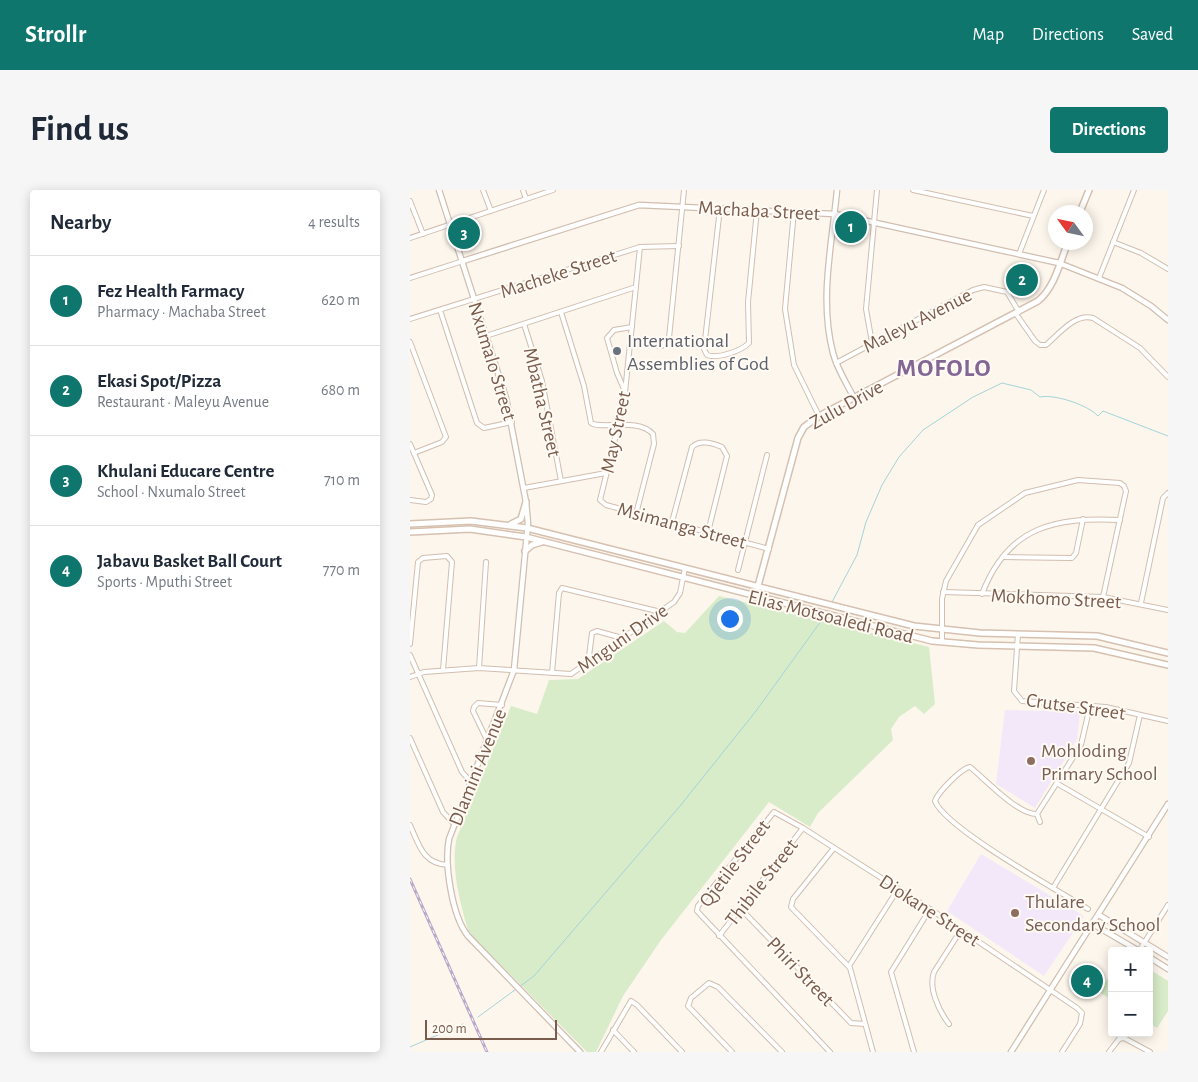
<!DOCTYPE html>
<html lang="en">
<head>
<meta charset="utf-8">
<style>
  body { margin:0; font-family:"Alegreya Sans",sans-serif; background:#f6f6f7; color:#1f2937 }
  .controls { position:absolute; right:15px; bottom:15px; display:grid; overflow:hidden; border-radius:5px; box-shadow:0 2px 12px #0003 }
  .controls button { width:45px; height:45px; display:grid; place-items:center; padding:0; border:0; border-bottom:1px solid #e0e1e3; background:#fff; color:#1f2937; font:25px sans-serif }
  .compass { position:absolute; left:638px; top:15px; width:45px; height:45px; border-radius:50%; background:#fff; box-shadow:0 2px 12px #0003; rotate:303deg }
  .scale { position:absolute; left:15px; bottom:12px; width:132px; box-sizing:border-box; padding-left:5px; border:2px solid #7a5c4d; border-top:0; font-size:14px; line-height:18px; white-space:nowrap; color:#7a5c4d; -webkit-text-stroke:4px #fffaf3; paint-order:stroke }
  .you { position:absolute; left:319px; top:428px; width:18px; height:18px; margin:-12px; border:4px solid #fff; border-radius:50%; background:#1a73e8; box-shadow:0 0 0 8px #1a73e833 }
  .badge { display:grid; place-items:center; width:32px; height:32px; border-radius:50%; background:#0f766e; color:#fff; font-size:16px; font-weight:700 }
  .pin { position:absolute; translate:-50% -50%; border:2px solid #fff; box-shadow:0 1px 5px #0006 }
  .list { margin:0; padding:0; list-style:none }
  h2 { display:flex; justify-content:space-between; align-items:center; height:65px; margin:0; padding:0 20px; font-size:21px }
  h2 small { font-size:16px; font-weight:400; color:#747a83 }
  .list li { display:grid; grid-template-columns:32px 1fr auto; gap:15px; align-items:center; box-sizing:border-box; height:90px; padding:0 20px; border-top:1px solid #e0e1e3 }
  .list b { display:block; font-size:19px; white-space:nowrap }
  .list p { margin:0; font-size:16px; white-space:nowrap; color:#747a83 }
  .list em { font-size:16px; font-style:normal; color:#747a83 }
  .map { position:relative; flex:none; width:758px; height:862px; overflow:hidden; border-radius:5px }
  header { display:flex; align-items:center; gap:30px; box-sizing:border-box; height:70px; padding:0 25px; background:#0f766e; color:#fff }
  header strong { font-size:24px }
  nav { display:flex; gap:28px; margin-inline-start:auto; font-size:18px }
  .intro { display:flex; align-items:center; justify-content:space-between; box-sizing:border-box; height:120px; padding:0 30px }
  h1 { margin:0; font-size:35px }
  .button { padding:12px 22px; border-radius:5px; background:#0f766e; color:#fff; font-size:18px; font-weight:700 }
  main { display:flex; gap:30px; padding:0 30px }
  aside { flex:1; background:#fff; border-radius:5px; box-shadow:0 2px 12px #0003 }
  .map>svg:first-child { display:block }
  .education { fill:#f3e8fa }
  .green { fill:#d8ecc9 }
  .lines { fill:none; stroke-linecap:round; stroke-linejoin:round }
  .stream { stroke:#a5d3da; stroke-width:1 }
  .minor-casing { stroke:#d1beb0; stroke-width:6 }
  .tertiary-casing { stroke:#d1beb0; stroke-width:7 }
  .secondary-casing { stroke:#d6c0b0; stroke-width:8 }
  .minor { stroke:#fff; stroke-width:4 }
  .tertiary { stroke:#fff; stroke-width:4.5 }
  .secondary { stroke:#fff; stroke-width:5 }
  .rail-casing { stroke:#b9a8c9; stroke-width:3 }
  .rail { stroke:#fffaf3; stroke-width:1; stroke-dasharray:4; stroke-linecap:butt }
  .worship-dot { fill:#6b7280; stroke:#fffaf3; stroke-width:2 }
  .education-dot { fill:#8d6e63; stroke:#fffaf3; stroke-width:2 }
  .labels { text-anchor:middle; stroke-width:4; stroke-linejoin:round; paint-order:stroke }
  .street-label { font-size:20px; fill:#7a5c4d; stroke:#fffaf3 }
  .worship-label { font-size:20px; fill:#5b616d; stroke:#fffaf3; text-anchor:start }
  .education-label { font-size:20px; fill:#785e54; stroke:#fffaf3; text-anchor:start }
  .district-label { font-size:25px; font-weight:bold; letter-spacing:1px; fill:#846695; stroke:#fffaf3 }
</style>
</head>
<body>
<header>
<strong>Strollr</strong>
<nav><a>Map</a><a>Directions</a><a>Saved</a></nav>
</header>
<div class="intro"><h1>Find us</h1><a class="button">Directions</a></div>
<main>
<aside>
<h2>Nearby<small>4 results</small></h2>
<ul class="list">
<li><span class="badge">1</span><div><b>Fez Health Farmacy</b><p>Pharmacy · Machaba Street</p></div><em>620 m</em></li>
<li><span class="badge">2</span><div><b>Ekasi Spot/Pizza</b><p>Restaurant · Maleyu Avenue</p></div><em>680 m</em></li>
<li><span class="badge">3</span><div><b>Khulani Educare Centre</b><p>School · Nxumalo Street</p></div><em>710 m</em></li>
<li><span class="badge">4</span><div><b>Jabavu Basket Ball Court</b><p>Sports · Mputhi Street</p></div><em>770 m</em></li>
</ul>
</aside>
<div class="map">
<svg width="758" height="862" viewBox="0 0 758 862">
  <rect width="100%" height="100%" fill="#fdf6ec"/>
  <g class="education">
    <path d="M595 520 670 522 667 549 625 618 586 594Z"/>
    <path d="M571 664 674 726 634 786 537 721Z"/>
  </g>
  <g class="green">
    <path d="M309 406 519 457 525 514 514 524 505 516 489 527 481 539 483 550 408 623 400 637 359 612 251 750 213 806 186 862H177L59 743C50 714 40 676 47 647L101 516 127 524 139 490 168 489 254 431 267 442 275 443Z"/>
    <path d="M674 775 692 788 680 807 661 795Z"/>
    <path d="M739 779 758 791V821L747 838 739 833Z"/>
    <path d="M702 782V810L689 802Z"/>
  </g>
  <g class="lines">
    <g class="stream">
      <path d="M422 412 447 365 456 332 472 295 489 267 513 240 563 207 592 193 621 200 630 207C645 204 678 215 688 226L693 221 758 246"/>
      <path d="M68 827 124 786 270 616 346 521 414 427"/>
      <path d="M0 857 53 834"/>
    </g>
    <g class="minor-casing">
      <g id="minor">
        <path d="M73 0 81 21"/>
        <path d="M113 0 116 9"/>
        <path d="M503 0 623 26"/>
        <path d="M0 11 13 44"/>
        <path d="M310 18 294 159 297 165C308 169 331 161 339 153L338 112 347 20"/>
        <path d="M384 21 375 119 384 175 409 226"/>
        <path d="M0 48 143 0"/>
        <path d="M703 52 731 63 758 79"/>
        <path d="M230 57 214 212 190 310 196 315 359 359"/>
        <path d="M609 64 634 0"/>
        <path d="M0 88 53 71"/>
        <path d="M689 88 724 0"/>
        <path d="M30 120 67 233 74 238 102 232"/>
        <path d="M151 122 174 196 181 233C192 240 228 227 243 244L244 254 226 324"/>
        <path d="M606 124 625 151 630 155H636C649 144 665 123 683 128L730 158 758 187"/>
        <path d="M0 129 230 57 269 56"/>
        <path d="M114 134 132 191 151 291"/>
        <path d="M76 146 226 97"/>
        <path d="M0 152 36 247 32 252 4 263"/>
        <path d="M220 153 252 156 259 148 274 0"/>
        <path d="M462 153 456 119 467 0"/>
        <path d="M426 173 563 100 574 97 597 102 609 122"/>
        <path d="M214 199 207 183 197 148 204 140 222 137"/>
        <path d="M0 254 22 305 21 309 16 312 0 310"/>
        <path d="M114 298 196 283"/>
        <path d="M262 332 282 257C290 249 302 253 312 257L317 266 298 342"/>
        <path d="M593 367 662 368 666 363 673 329"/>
        <path d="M328 380 357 265"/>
        <path d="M533 402 693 407 758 420"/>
        <path d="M572 404C598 336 645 327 710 330"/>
        <path d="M731 413 753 308 758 303"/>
        <path d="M608 444 604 501 612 511 696 517 758 531"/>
        <path d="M532 452V409L536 391 568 335 615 303 668 290 710 293 714 296 716 301 693 407"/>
        <path d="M0 454 8 372 13 368 37 366 42 372 33 480"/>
        <path d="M0 465 52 582 61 592"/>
        <path d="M178 474 182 443 187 441 212 448"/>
        <path d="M69 478 76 372"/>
        <path d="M142 483 149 403 152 398 251 422"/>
        <path d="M0 487 14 482 69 478 161 484 264 412 270 403 275 378"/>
        <path d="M0 548 33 622 44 634"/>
        <path d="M77 550 63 521 64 517 68 513 92 515"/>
        <path d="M648 594 739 647"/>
        <path d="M627 624 630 632"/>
        <path d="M0 635C9 655 13 674 38 675"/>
        <path d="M424 658 383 709 381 717 440 778 463 862"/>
        <path d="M643 698 719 573 730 525"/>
        <path d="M331 719 441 833 455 834"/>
        <path d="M678 719C649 701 535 638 525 611 528 602 552 578 560 577 575 589 608 625 627 624L671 555 680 516"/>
        <path d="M309 746 393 638"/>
        <path d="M729 761 758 715"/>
        <path d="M439 776 488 699"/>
        <path d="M539 834C529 821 518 798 524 782L551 740"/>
        <path d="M203 840 224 862"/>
        <path d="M191 862 221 811 227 815 272 862"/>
        <path d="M322 862 278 816 281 808 299 793 308 797 372 862"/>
        <path d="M420 862 287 721 288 716 364 622 393 638 520 719 667 818 672 823 670 834 652 862"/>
        <path d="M504 862 481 782 520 719"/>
        <path d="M699 862 709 849 714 848 740 862"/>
      </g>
    </g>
    <g class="tertiary-casing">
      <g id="tertiary">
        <path d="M29 0 96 208 116 312 118 333 104 480 39 649C34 674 42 726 58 746L170 862"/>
        <path d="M427 0C422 54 409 110 423 163 427 179 437 194 444 208"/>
        <path d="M53 71 229 15 425 24 649 73 712 98 741 116 758 130"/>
        <path d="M689 725 758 767"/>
        <path d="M683 734 729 761"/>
        <path d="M739 767 758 779"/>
        <path d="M601 862 758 614"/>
      </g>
    </g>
    <g class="secondary-casing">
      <g id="secondary">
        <path d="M670 22 679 0"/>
        <path d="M0 334 61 331 117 338 504 436 570 443 687 446 758 463"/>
        <path d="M101 334 111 329 116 312"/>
        <path d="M0 342 60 339 116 347 522 451 568 455 684 458 758 475"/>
        <path d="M115 361 122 355 132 352"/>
        <path d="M345 407 388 248 394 237 409 226 628 111C645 97 650 72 658 52"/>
      </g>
    </g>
    <use href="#minor" class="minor"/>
    <use href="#tertiary" class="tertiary"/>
    <use href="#secondary" class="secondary"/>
    <g class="rail-casing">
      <path id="rail" d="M0 689 77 862"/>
    </g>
    <use href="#rail" class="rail"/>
  </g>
  <circle class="worship-dot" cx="207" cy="161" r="5"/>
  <g class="education-dot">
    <circle cx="621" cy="571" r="5"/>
    <circle cx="605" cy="723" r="5"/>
  </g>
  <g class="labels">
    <g class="street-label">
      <text transform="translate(349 20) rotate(3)" y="7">Machaba Street</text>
      <text transform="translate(148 83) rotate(-18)" y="7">Macheke Street</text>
      <text transform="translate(507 130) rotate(-27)" y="7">Maleyu Avenue</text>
      <text transform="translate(83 171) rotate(73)" y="7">Nxumalo Street</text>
      <text transform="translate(133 212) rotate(77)" y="7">Mbatha Street</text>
      <text transform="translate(436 214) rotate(-29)" y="7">Zulu Drive</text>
      <text transform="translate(205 242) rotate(-78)" y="7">May Street</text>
      <text transform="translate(272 335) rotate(15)" y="7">Msimanga Street</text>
      <text transform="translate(646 408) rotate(3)" y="7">Mokhomo Street</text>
      <text transform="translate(421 426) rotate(14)" y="7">Elias Motsoaledi Road</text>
      <text transform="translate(212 448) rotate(-35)" y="7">Mnguni Drive</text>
      <text transform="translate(666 516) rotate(8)" y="7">Crutse Street</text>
      <text transform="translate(67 577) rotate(-68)" y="7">Dlamini Avenue</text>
      <text transform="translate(324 673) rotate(-53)" y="7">Qjetile Street</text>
      <text transform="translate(351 692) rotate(-52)" y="7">Thibile Street</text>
      <text transform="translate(520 720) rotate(33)" y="7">Diokane Street</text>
      <text transform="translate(391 781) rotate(46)" y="7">Phiri Street</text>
    </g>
    <g class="worship-label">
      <text x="217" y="157">International<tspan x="217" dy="23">Assemblies of God</tspan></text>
    </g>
    <g class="education-label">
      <text x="631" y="567">Mohloding<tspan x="631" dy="23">Primary School</tspan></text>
      <text x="615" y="718">Thulare<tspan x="615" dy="23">Secondary School</tspan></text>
    </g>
    <g class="district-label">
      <text x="534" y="186">MOFOLO</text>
    </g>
  </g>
</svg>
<div class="controls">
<button>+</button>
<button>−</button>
</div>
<svg class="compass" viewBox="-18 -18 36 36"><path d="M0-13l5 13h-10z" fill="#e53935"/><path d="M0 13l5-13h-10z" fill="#747a83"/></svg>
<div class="scale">200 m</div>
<div class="you"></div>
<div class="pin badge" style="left:441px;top:37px">1</div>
<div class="pin badge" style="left:612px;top:90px">2</div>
<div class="pin badge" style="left:54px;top:43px">3</div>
<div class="pin badge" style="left:677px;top:791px">4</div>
</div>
</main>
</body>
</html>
